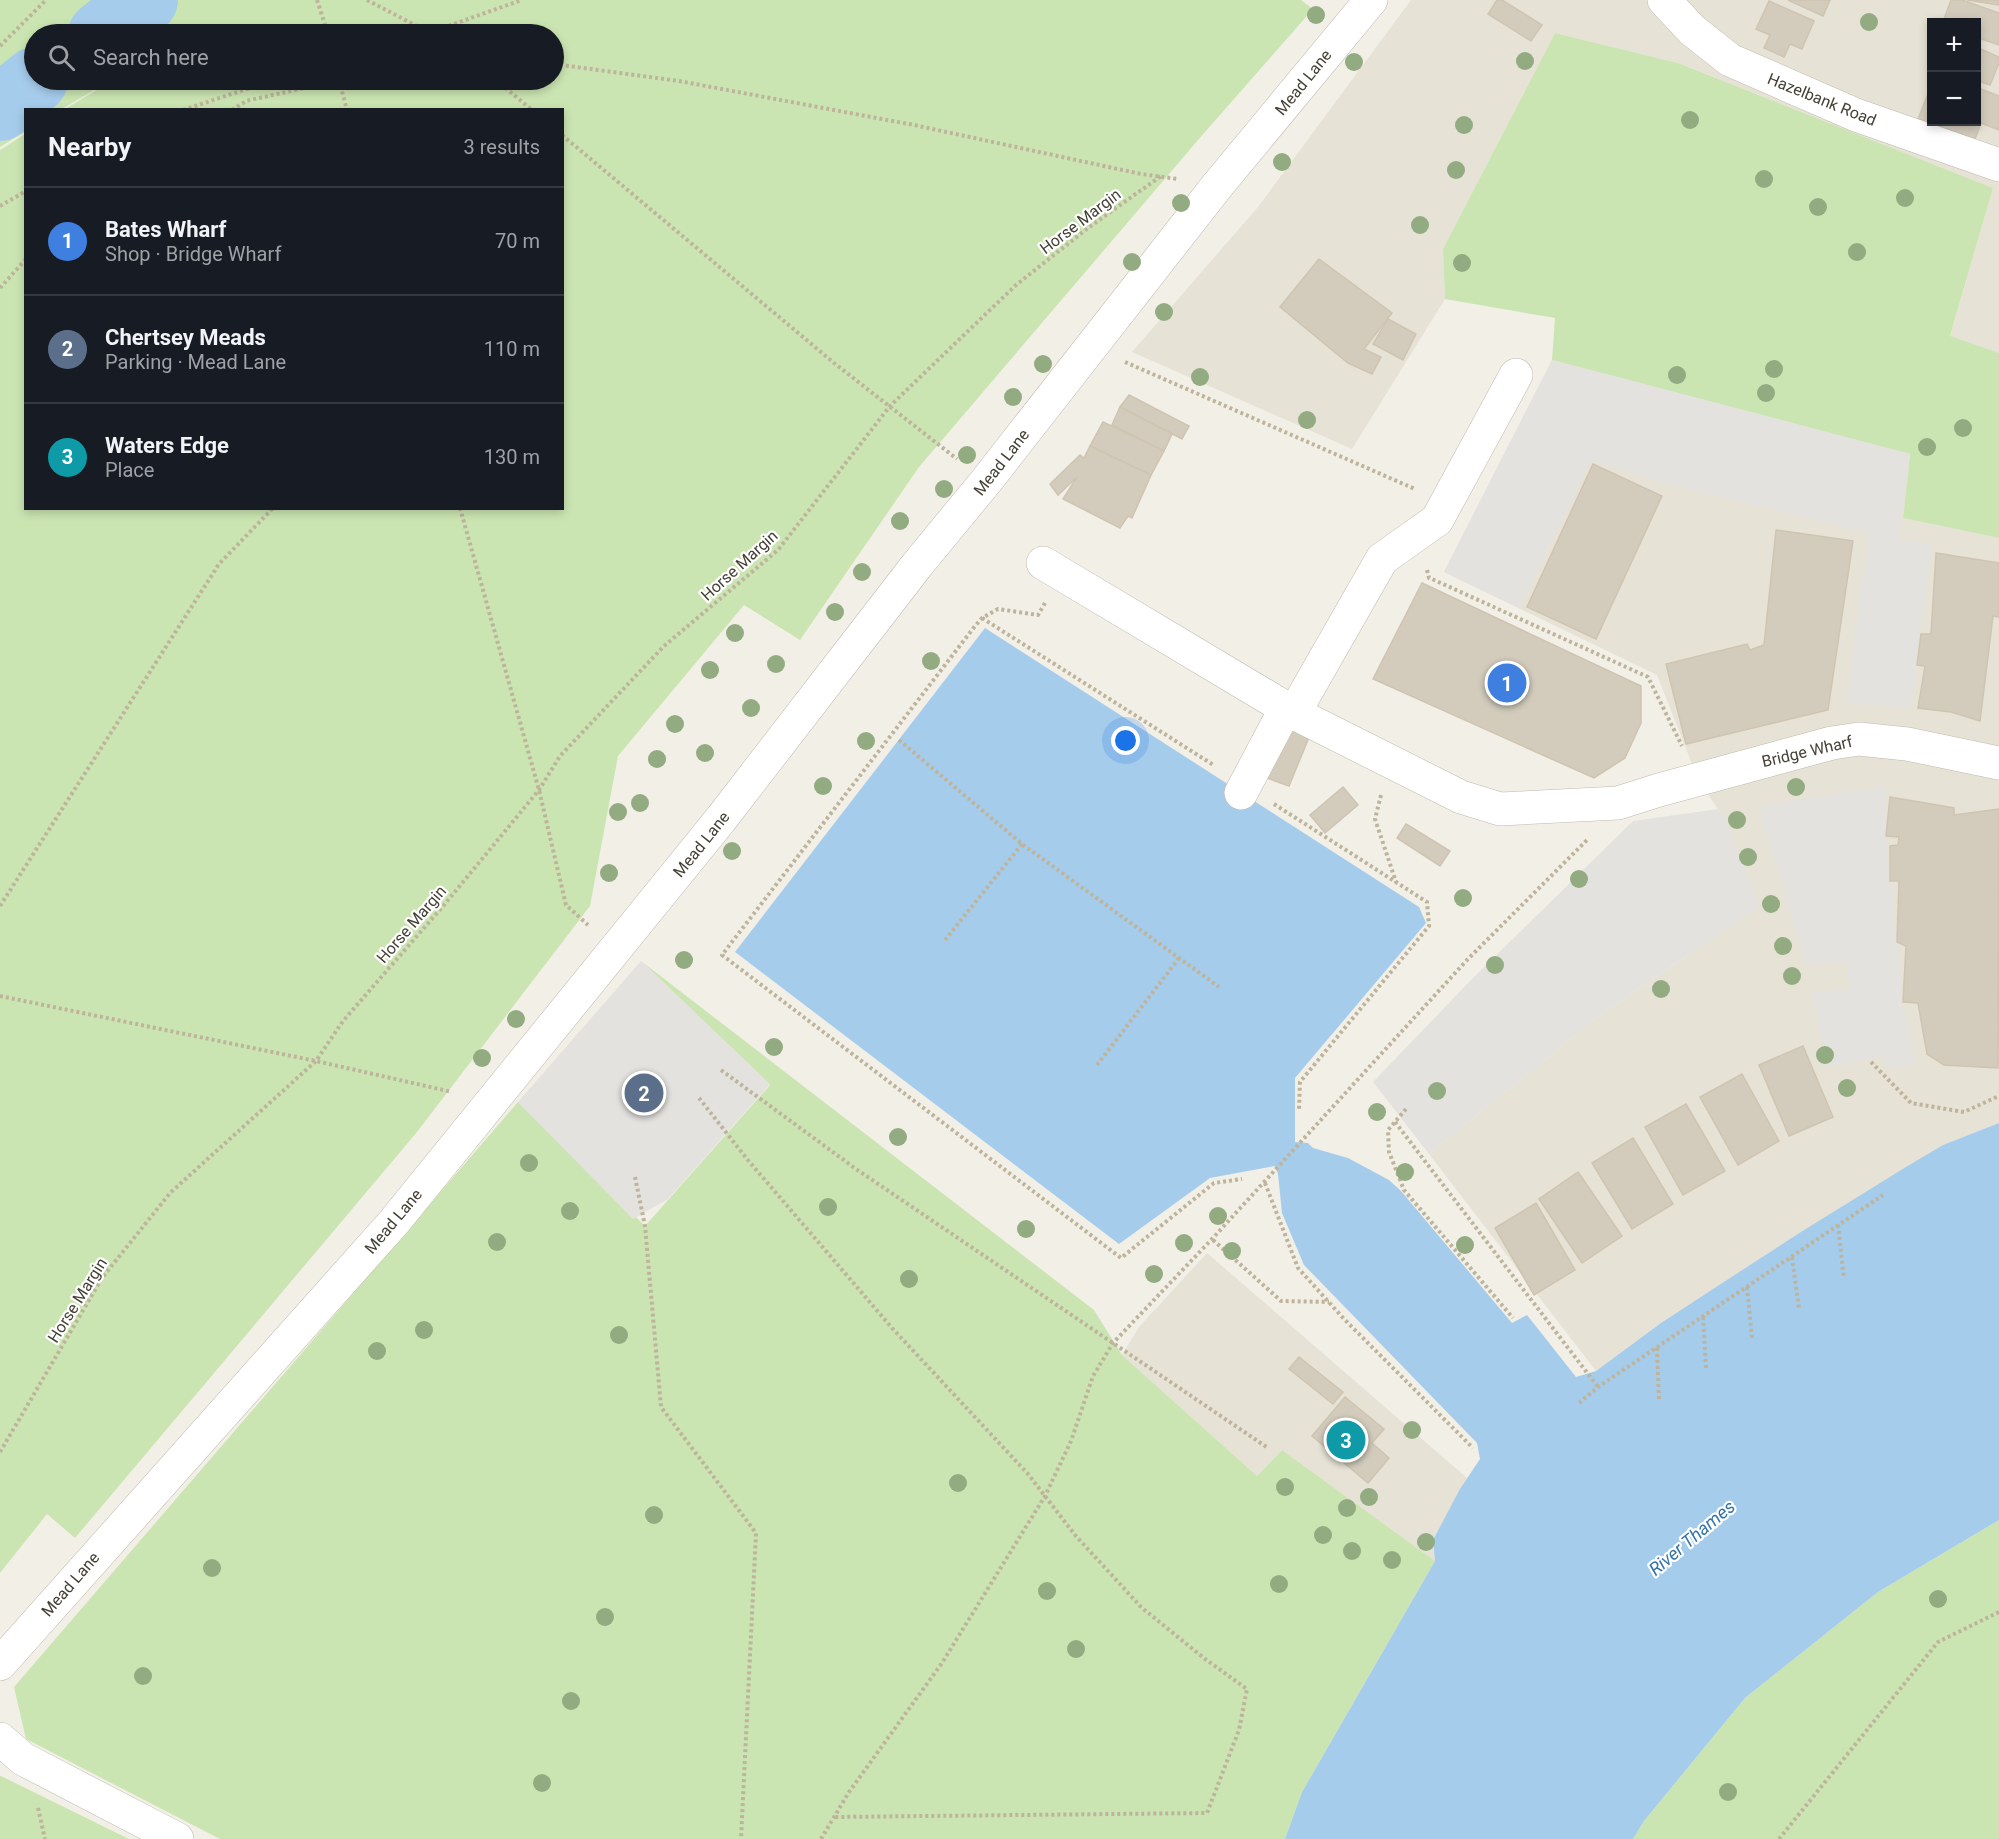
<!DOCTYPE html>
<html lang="en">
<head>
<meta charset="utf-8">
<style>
  body { margin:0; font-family:Roboto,sans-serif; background:#20242c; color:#f1f3f6 }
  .controls { position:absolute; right:18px; top:18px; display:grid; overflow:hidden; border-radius:0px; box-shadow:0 3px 9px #0003 }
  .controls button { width:54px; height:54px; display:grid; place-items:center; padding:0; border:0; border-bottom:2px solid #363941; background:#171b24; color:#f1f3f6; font:30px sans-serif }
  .you { position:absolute; left:1126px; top:741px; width:21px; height:21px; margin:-15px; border:4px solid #fff; border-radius:50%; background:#1a73e8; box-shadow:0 0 0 9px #1a73e833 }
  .badge { display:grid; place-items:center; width:39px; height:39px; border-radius:50%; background:#ee4a22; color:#fff; font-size:20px; font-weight:700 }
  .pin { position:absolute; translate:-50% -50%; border:3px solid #fff; box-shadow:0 2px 6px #0006 }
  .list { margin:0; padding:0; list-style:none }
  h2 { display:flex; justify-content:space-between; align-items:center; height:78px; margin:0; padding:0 24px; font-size:26px }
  h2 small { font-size:20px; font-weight:400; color:#9ea1a6 }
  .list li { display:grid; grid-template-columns:39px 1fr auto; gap:18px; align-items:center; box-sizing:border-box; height:108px; padding:0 24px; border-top:2px solid #363941 }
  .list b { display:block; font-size:22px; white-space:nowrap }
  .list p { margin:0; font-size:20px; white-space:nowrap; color:#9ea1a6 }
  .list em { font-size:20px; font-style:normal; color:#9ea1a6 }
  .icon { flex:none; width:33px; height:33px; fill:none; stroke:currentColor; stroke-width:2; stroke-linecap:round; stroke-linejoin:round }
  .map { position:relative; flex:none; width:1999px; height:1839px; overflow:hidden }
  .search { position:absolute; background:#171b24; box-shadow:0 3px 9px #0003; left:24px; top:24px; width:540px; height:66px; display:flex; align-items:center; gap:15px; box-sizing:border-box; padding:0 21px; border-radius:33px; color:#9ea1a6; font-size:22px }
  .panel { position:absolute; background:#171b24; box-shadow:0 3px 9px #0003; left:24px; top:108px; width:540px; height:402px; border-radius:0px }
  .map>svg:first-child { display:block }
  .residential { fill:#e6e2d5; fill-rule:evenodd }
  .green { fill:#cbe5b2 }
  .parking { fill:#e4e2df }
  .water { fill:#a6ccec }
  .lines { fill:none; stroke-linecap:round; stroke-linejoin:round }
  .river { stroke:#a6ccec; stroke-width:66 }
  .building { fill:#d3ccbd; stroke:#cec4b1; stroke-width:1.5 }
  .minor-casing { stroke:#c0baad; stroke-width:34 }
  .path { stroke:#beb49c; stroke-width:4; stroke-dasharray:3 3; stroke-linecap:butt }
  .minor { stroke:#fff; stroke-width:33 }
  .tree { fill:#92ab81 }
  .labels { text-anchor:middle; stroke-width:4.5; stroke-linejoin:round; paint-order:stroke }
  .street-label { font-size:16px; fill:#454036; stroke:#fff }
  .water-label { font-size:18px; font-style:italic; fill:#3574ab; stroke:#fff }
</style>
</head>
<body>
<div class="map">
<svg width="1999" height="1839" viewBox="0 0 1999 1839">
  <rect width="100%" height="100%" fill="#f2efe7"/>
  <g class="residential">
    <path d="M1411 0H1999V353L1950 337 1993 188 1678 63 1555 33 1443 249 1445 299 1352 449 1132 352 1258 207ZM1932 22H1976V122H1932Z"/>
    <path d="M1552 360 1910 454 1903 518 1999 538V1123L1943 1145 1804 1230 1661 1323 1596 1371 1429 1154 1603 1013 1690 954 1725 820 1698 779 1657 675 1444 572Z"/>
    <path d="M1207 1253 1467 1478 1433 1540 1435 1561 1282 1450 1257 1476 1122 1355 1139 1327Z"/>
  </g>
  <g class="green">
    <path d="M0 0H1301L1313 9 1198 140 919 467 800 640 744 605 618 756 590 906 417 1132 75 1538 47 1514 0 1573V150L25 134 26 508H562V110L65 109 113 80H554V34H34V80H111L62 109 26 110 25 132 0 147Z"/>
    <path d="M1555 33 1678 63 1993 188 1950 336 1999 353V538L1903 518 1910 454 1552 360 1555 318 1445 299 1443 249Z"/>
    <path d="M641 961 1094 1310 1122 1355 1257 1476 1282 1450 1435 1561 1302 1792 1285 1839H220L26 1739 14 1687 518 1102 645 1226 770 1085Z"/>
    <path d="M1999 1520V1839H1633L1644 1821 1745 1698 1878 1592Z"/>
    <path d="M0 1776H1L129 1839H0Z"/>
  </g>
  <g class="parking">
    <path d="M1552 360 1910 454 1899 539 1931 544 1911 708 1847 703 1869 533 1667 484 1591 460 1519 608 1444 572Z"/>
    <path d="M1885 786 1886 836 1890 881 1903 1002 1914 1065 1887 1069 1885 1056 1827 1067 1812 992 1849 989 1847 962 1806 965 1759 806Z"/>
    <path d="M1718 809 1725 820 1759 907 1603 1013 1429 1154 1373 1082 1471 980 1633 821Z"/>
    <path d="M641 961 770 1084 668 1199 633 1219 518 1102Z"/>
  </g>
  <path class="water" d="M985 628 1419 907 1426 923 1295 1078V1142L1308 1143 1313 1148 1348 1158 1389 1180 1401 1191 1512 1323 1527 1315 1576 1377 1596 1371 1661 1323 1713 1289 1804 1230 1906 1167 1943 1145 1999 1123V1520L1878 1592 1745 1698 1644 1821 1633 1839H1285L1302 1792 1435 1561 1433 1540 1460 1489 1480 1459 1477 1443 1304 1265 1282 1213 1278 1174 1275 1166 1210 1178 1119 1244 735 952Z"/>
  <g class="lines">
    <g class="river">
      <path d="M101 34 145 0"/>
      <path d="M0 108 35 80"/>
    </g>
  </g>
  <g class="building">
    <path d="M1497 0H1502L1542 25 1531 41 1488 14Z"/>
    <path d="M1788 0H1830L1823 16Z"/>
    <path d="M1951 0H1962L1999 13V45L1976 37V22H1943Z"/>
    <path d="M1967 0H1999V5Z"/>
    <path d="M1769 1 1814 21 1802 49 1790 44 1784 57 1764 48 1770 35 1756 29Z"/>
    <path d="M1976 47 1999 57V63L1990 85 1976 80Z"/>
    <path d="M1932 84V122H1976V87L1999 96V130L1981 123 1975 139 1918 119Z"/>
    <path d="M1319 259 1392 313 1364 349 1381 357 1372 374 1348 363 1280 307Z"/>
    <path d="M1388 319 1416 334 1403 360 1373 344Z"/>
    <path d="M1129 395 1189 426 1182 439 1120 407Z"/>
    <path d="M1120 407 1172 434 1164 451 1112 425Z"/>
    <path d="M1103 422 1164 451 1151 475 1090 446Z"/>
    <path d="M1090 446 1151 475 1132 518 1128 516 1120 528 1063 499 1077 477 1058 495 1050 484 1080 455 1084 458Z"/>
    <path d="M1593 464 1662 496 1596 639 1527 607Z"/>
    <path d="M1776 530 1853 541 1828 710 1686 744 1666 664 1747 644 1750 650 1764 645Z"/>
    <path d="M1936 553 1999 563V617L1993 616 1980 721 1951 712 1918 708 1925 666 1917 665 1921 634H1931Z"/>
    <path d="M1422 583 1641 686V723L1625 758 1594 778 1373 679Z"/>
    <path d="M1289 726 1310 735 1289 786 1267 778Z"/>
    <path d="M1343 787 1358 805 1325 833 1310 815Z"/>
    <path d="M1890 797 1954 808V815L1999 809 1998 1068 1944 1065 1927 1054 1918 1003 1903 1002 1906 946 1897 942 1899 881H1890V846L1898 845 1899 837 1886 836Z"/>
    <path d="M1406 824 1450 851 1440 866 1397 838Z"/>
    <path d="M1803 1046 1833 1117 1789 1136 1759 1065Z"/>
    <path d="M1742 1074 1779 1141 1738 1165 1700 1097Z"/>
    <path d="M1686 1104 1725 1171 1683 1195 1645 1127Z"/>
    <path d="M1633 1138 1673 1204 1632 1229 1592 1163Z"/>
    <path d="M1578 1172 1622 1236 1582 1263 1539 1199Z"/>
    <path d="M1536 1203 1575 1270 1534 1295 1495 1228Z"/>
    <path d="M1299 1357 1343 1392 1333 1404 1289 1369Z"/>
    <path d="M1345 1397 1384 1429 1372 1443 1389 1458 1368 1483 1312 1436Z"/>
  </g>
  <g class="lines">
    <g class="minor-casing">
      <g id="minor">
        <path d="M1664 0 1692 30 1730 60 1856 115 1999 165"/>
        <path d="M1043 563 1294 713 1461 797 1500 809 1618 803 1659 790 1832 743 1859 739 1907 744 1999 763"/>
        <path d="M1294 713 1382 559 1437 520 1516 375"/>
        <path d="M1241 793 1286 708"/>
        <path d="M0 1664 394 1222 721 819 917 565 987 480 1217 186 1371 0"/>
        <path d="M0 1739 23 1759 177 1839"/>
      </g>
    </g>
    <g class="path">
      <path d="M317 0 328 34"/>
      <path d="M367 0 430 33"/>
      <path d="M426 34 522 0"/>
      <path d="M0 46 46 0"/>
      <path d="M554 64 679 81 914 125 1141 174 1178 179"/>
      <path d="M339 80 347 110"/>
      <path d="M496 80 532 110"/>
      <path d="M183 110 274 80"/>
      <path d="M232 110 246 101 340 80"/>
      <path d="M562 135 834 363 957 459"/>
      <path d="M0 206 26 191"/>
      <path d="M0 288 26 259"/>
      <path d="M1125 362 1415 489"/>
      <path d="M460 508 539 790 566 905 588 925"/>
      <path d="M1427 570 1429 578 1432 579 1648 677 1682 746"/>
      <path d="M1045 603 1038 615 998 609 982 618 975 626 722 955 1121 1258 1214 1183 1242 1179"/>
      <path d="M982 618 1215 766"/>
      <path d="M899 740 1022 844 1219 987"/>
      <path d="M1381 795 1375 819 1396 882"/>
      <path d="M1274 804 1427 902 1429 926 1300 1082 1299 1109"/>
      <path d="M0 906 219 564 273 508"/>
      <path d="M945 940 1022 844"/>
      <path d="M0 996 316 1061 452 1092"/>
      <path d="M1871 1062 1911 1103 1964 1112 1999 1096"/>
      <path d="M1097 1065 1179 958"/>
      <path d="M721 1070 856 1169 1268 1448"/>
      <path d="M699 1098 747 1159 892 1328 1028 1474 1075 1535 1141 1607 1205 1659 1247 1689 1239 1730 1207 1813 834 1817"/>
      <path d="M1406 1109 1388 1130 1389 1152 1404 1190 1513 1318"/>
      <path d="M1395 1122 1598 1387"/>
      <path d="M635 1177 645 1226 661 1407 756 1533 741 1839"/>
      <path d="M1265 1183 1298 1268 1344 1319 1473 1448"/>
      <path d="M1838 1225 1844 1279"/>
      <path d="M1213 1240 1281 1301 1329 1302"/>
      <path d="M1792 1257 1799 1309"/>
      <path d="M1747 1287 1752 1338"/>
      <path d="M1703 1317 1706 1368"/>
      <path d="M1657 1348 1659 1401"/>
      <path d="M1579 1403 1598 1387 1883 1195"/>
      <path d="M0 1452 102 1278 170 1193 316 1061 343 1021 444 905 539 790 560 756 664 646 778 550 890 406 1016 285 1088 228 1161 176"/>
      <path d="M38 1808 45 1839"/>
      <path d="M821 1839 849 1792 942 1663 1045 1496 1071 1441 1093 1376 1113 1343 1212 1239 1467 960 1587 840"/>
      <path d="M1779 1839 1938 1642 1999 1612"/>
    </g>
    <use href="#minor" class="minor"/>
  </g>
  <g class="tree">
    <circle cx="1316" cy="15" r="9"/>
    <circle cx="1869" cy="22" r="9"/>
    <circle cx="1525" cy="61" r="9"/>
    <circle cx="1354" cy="62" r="9"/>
    <circle cx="1690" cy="120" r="9"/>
    <circle cx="1464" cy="125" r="9"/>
    <circle cx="1282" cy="162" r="9"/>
    <circle cx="1456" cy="170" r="9"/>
    <circle cx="1764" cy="179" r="9"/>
    <circle cx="1905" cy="198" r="9"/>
    <circle cx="1181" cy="203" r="9"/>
    <circle cx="1818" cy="207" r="9"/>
    <circle cx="1420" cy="225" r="9"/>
    <circle cx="1857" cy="252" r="9"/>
    <circle cx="1132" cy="262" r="9"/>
    <circle cx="1462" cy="263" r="9"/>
    <circle cx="1164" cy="312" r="9"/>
    <circle cx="1043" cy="364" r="9"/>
    <circle cx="1774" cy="369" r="9"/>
    <circle cx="1677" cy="375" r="9"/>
    <circle cx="1200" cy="377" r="9"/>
    <circle cx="1766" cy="393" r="9"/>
    <circle cx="1013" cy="397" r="9"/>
    <circle cx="1307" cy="420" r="9"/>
    <circle cx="1963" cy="428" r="9"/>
    <circle cx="1927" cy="447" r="9"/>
    <circle cx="967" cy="455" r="9"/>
    <circle cx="944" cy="489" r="9"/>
    <circle cx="900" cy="521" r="9"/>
    <circle cx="862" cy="572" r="9"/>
    <circle cx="835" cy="612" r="9"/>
    <circle cx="735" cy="633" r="9"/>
    <circle cx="931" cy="661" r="9"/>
    <circle cx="776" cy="664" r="9"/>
    <circle cx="710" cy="670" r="9"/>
    <circle cx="751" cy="708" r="9"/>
    <circle cx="675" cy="724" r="9"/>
    <circle cx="866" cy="741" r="9"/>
    <circle cx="705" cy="753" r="9"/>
    <circle cx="657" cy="759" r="9"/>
    <circle cx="823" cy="786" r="9"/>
    <circle cx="1796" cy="787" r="9"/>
    <circle cx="640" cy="803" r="9"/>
    <circle cx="618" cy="812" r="9"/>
    <circle cx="1737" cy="820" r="9"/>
    <circle cx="732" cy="851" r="9"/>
    <circle cx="1748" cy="857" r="9"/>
    <circle cx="609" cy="873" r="9"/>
    <circle cx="1579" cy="879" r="9"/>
    <circle cx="1463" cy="898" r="9"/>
    <circle cx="1771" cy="904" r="9"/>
    <circle cx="1783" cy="946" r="9"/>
    <circle cx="684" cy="960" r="9"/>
    <circle cx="1495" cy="965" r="9"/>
    <circle cx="1792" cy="976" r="9"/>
    <circle cx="1661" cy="989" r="9"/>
    <circle cx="516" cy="1019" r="9"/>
    <circle cx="774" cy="1047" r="9"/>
    <circle cx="1825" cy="1055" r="9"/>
    <circle cx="482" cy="1058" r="9"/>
    <circle cx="1847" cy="1088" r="9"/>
    <circle cx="1437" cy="1091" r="9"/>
    <circle cx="1377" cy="1112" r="9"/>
    <circle cx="898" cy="1137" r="9"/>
    <circle cx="529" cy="1163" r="9"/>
    <circle cx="1405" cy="1172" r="9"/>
    <circle cx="828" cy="1207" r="9"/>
    <circle cx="570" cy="1211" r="9"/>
    <circle cx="1218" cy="1216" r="9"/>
    <circle cx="1026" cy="1229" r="9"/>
    <circle cx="497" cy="1242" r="9"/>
    <circle cx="1184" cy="1243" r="9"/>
    <circle cx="1465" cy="1245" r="9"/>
    <circle cx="1232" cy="1251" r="9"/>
    <circle cx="1154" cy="1274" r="9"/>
    <circle cx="909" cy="1279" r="9"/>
    <circle cx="424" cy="1330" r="9"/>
    <circle cx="619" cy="1335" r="9"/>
    <circle cx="377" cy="1351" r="9"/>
    <circle cx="1412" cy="1430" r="9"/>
    <circle cx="958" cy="1483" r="9"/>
    <circle cx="1285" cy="1487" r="9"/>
    <circle cx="1369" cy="1497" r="9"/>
    <circle cx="1347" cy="1508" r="9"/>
    <circle cx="654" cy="1515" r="9"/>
    <circle cx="1323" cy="1535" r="9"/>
    <circle cx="1426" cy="1542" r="9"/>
    <circle cx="1352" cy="1551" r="9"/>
    <circle cx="1392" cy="1560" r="9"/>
    <circle cx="212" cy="1568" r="9"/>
    <circle cx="1279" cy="1584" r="9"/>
    <circle cx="1047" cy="1591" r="9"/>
    <circle cx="1938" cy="1599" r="9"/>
    <circle cx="605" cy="1617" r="9"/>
    <circle cx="1076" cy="1649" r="9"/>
    <circle cx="143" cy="1676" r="9"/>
    <circle cx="571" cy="1701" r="9"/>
    <circle cx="542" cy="1783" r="9"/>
    <circle cx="1728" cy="1792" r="9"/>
  </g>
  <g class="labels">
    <g class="street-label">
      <text transform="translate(1303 82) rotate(-51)" y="6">Mead Lane</text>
      <text transform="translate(1822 99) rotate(22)" y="6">Hazelbank Road</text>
      <text transform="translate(1080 221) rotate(-37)" y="6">Horse Margin</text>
      <text transform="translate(1001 462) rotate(-52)" y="6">Mead Lane</text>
      <text transform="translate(739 565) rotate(-42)" y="6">Horse Margin</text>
      <text transform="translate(1807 751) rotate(-13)" y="6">Bridge Wharf</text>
      <text transform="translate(701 844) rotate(-51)" y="6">Mead Lane</text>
      <text transform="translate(411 924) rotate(-49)" y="6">Horse Margin</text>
      <text transform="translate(393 1221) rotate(-50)" y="6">Mead Lane</text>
      <text transform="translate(77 1300) rotate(-58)" y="6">Horse Margin</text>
      <text transform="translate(70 1584) rotate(-49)" y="6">Mead Lane</text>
    </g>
    <g class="water-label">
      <text transform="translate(1692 1538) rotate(-40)" y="6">River Thames</text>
    </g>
  </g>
</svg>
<div class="controls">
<button>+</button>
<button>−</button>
</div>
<div class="you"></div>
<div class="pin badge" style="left:1507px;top:683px;background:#3f7fe0">1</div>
<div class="pin badge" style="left:644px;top:1093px;background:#5c6f8a">2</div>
<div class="pin badge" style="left:1346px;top:1440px;background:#0f9aa8">3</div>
<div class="search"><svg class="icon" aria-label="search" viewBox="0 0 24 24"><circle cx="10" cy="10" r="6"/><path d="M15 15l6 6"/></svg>Search here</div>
<section class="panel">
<h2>Nearby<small>3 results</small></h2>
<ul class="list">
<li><span class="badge" style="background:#3f7fe0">1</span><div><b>Bates Wharf</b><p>Shop · Bridge Wharf</p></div><em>70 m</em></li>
<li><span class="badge" style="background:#5c6f8a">2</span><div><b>Chertsey Meads</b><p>Parking · Mead Lane</p></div><em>110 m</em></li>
<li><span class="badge" style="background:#0f9aa8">3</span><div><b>Waters Edge</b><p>Place</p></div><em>130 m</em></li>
</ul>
</section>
</div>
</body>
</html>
